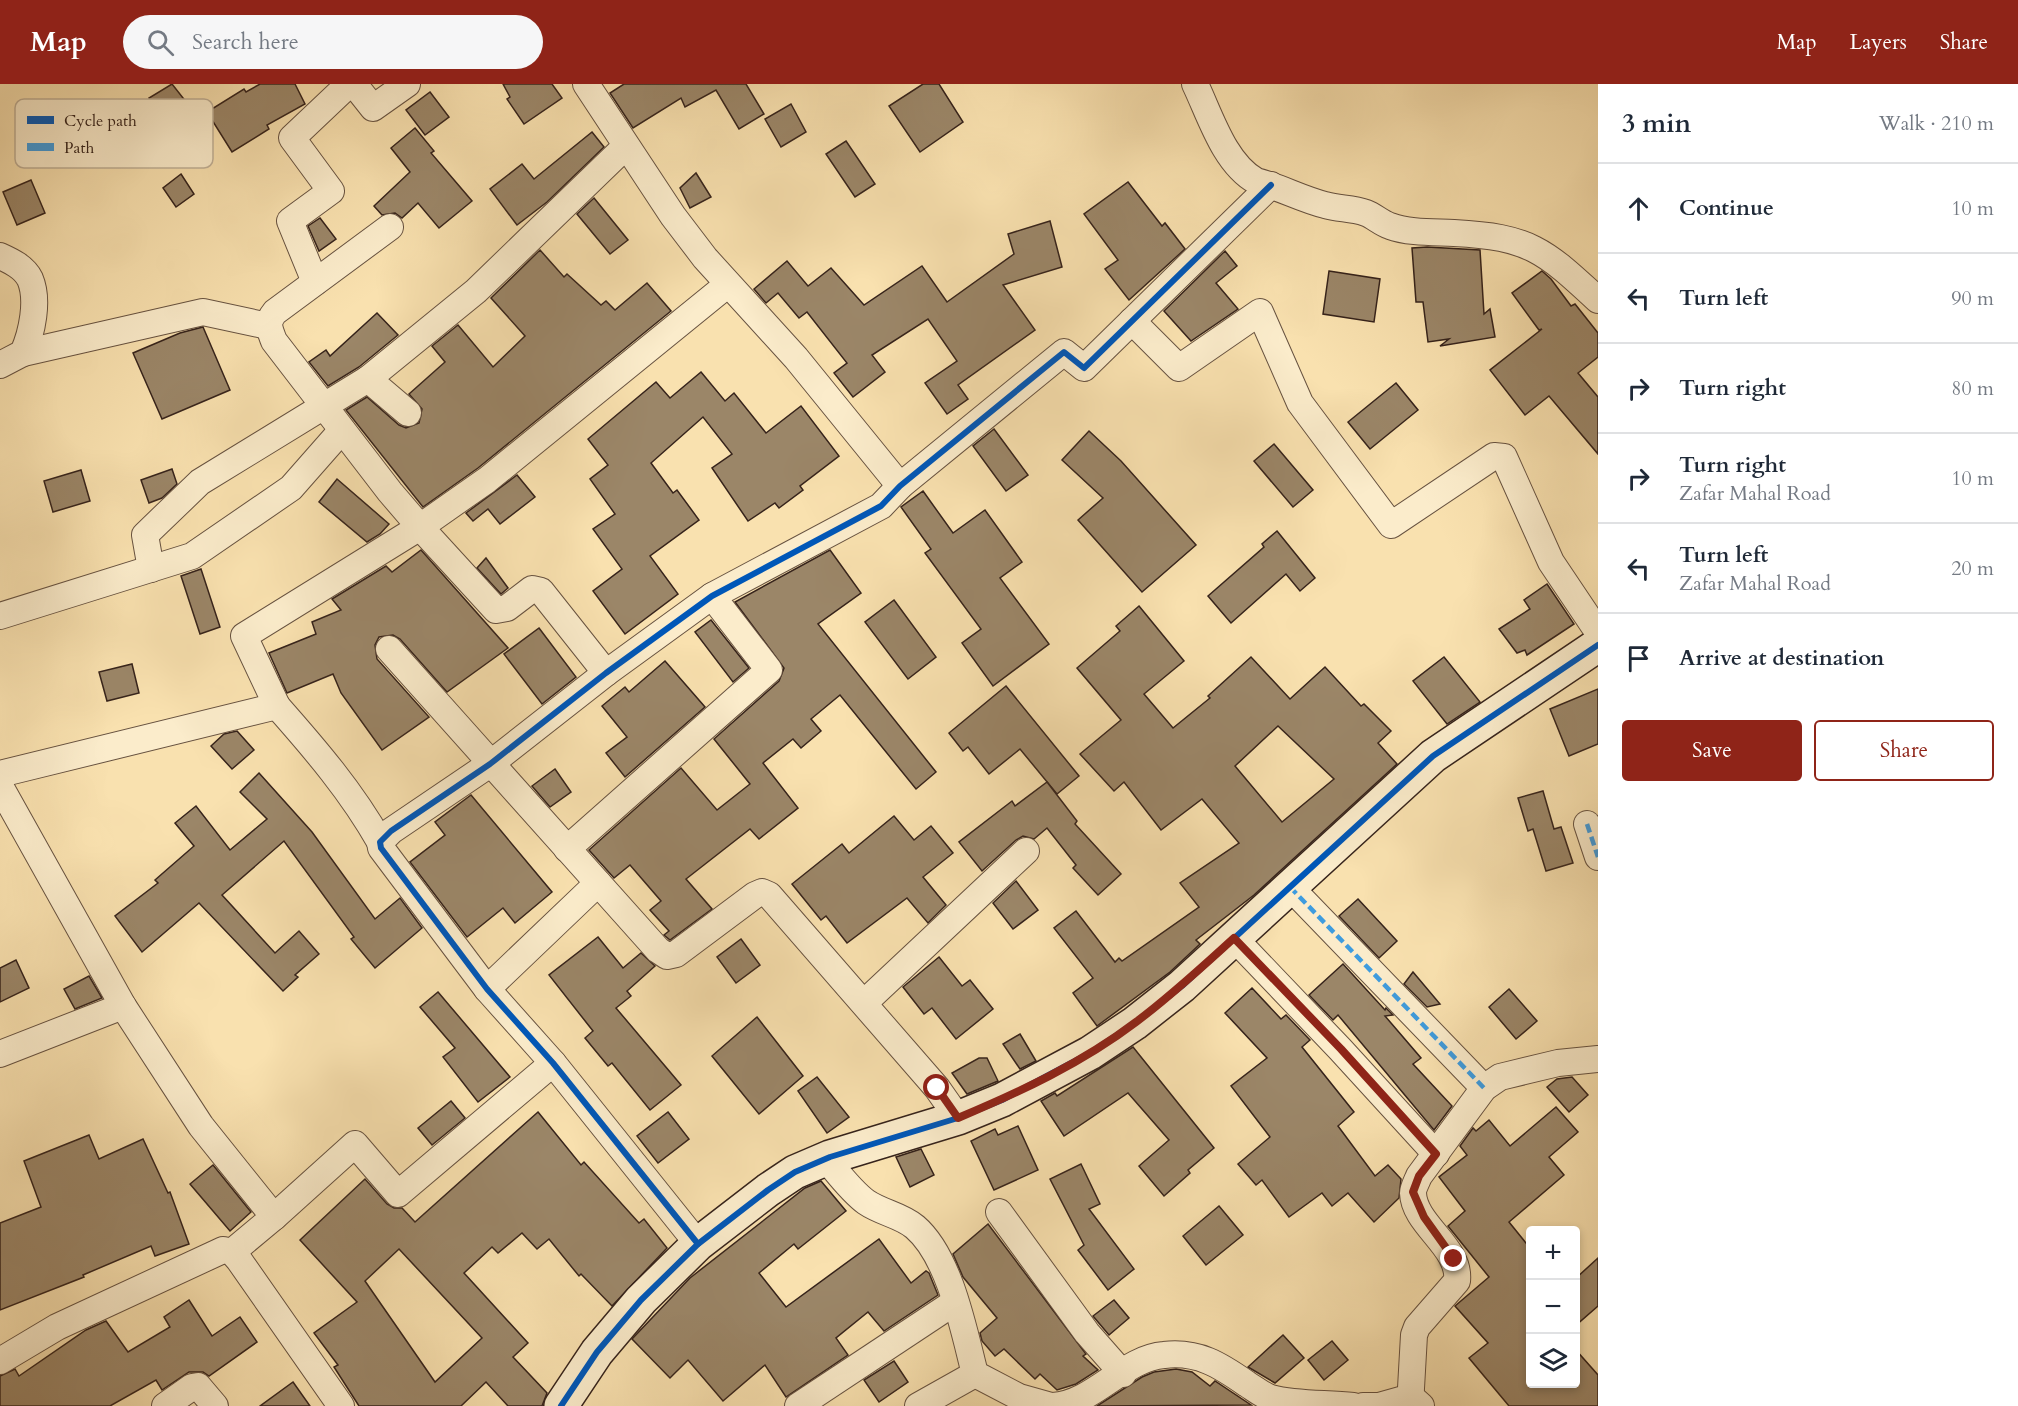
<!DOCTYPE html>
<html lang="en">
<head>
<meta charset="utf-8">
<style>
  body { margin:0; font-family:Cardo,serif; background:#f6f6f7; color:#1f2937 }
  .controls { position:absolute; right:18px; bottom:18px; display:grid; overflow:hidden; border-radius:6px; box-shadow:0 3px 9px #0003 }
  .controls button { width:54px; height:54px; display:grid; place-items:center; padding:0; border:0; border-bottom:2px solid #e0e1e3; background:#fff; color:#1f2937; font:30px sans-serif }
  .stop { position:absolute; width:18px; height:18px; margin:-14px; border:4px solid #8f2418; border-radius:50%; background:#fff }
  .stop.end { background:#8f2418; border-color:#fff; box-shadow:0 2px 6px #0008 }
  .list { margin:0; padding:0; list-style:none }
  h2 { display:flex; justify-content:space-between; align-items:center; height:78px; margin:0; padding:0 24px; font-size:26px }
  h2 small { font-size:20px; font-weight:400; color:#747a83 }
  .list li { display:grid; grid-template-columns:39px 1fr auto; gap:18px; align-items:center; box-sizing:border-box; height:90px; padding:0 24px; border-top:2px solid #e0e1e3 }
  .list b { display:block; font-size:22px; white-space:nowrap }
  .list p { margin:0; font-size:20px; white-space:nowrap; color:#747a83 }
  .list em { font-size:20px; font-style:normal; color:#747a83 }
  .actions { display:flex; gap:12px; padding:18px 24px }
  .actions a { flex:1; padding:14px 0; border:2px solid #8f2418; border-radius:6px; text-align:center; font-size:21px; color:#8f2418 }
  .actions .main { background:#8f2418; color:#fff }
  .icon { flex:none; width:33px; height:33px; fill:none; stroke:currentColor; stroke-width:2; stroke-linecap:round; stroke-linejoin:round }
  .map { position:relative; flex:none; width:1598px; height:1322px; overflow:hidden }
  header { display:flex; align-items:center; gap:36px; box-sizing:border-box; height:84px; padding:0 30px; background:#8f2418; color:#fff }
  header strong { font-size:28px }
  nav { display:flex; gap:33px; margin-inline-start:auto; font-size:21px }
  .search { width:420px; height:54px; background:#f6f6f7; display:flex; align-items:center; gap:15px; box-sizing:border-box; padding:0 21px; border-radius:33px; color:#747a83; font-size:22px }
  main { display:flex }
  aside { flex:1; background:#fff }
  .map>svg:first-child { display:block }
  .building { fill:#9b8668; stroke:#36231b; stroke-width:1.5; fill-rule:evenodd }
  .lines { fill:none; stroke-linecap:round; stroke-linejoin:round }
  .street-casing { stroke:#675240; stroke-width:28 }
  .secondary-casing { stroke:#36231b; stroke-width:36 }
  .street { stroke:#fbeccb; stroke-width:26 }
  .secondary { stroke:#fbeccb; stroke-width:33 }
  .quiet { stroke:#3e9cdf; stroke-width:4.5; stroke-dasharray:9 4.5; stroke-linecap:butt }
  .cycleway-casing { stroke:#fbeccb; stroke-width:10 }
  .cycleway { stroke:#0057b8; stroke-width:6 }
  .route { stroke:#8f2418; stroke-width:8 }
  .key { fill:#fbeccb; stroke:#c0b096; stroke-width:1.5 }
  .key-label { font-size:16px; fill:#36231b }
</style>
</head>
<body>
<header>
<strong>Map</strong>
<div class="search"><svg class="icon" aria-label="search" viewBox="0 0 24 24"><circle cx="10" cy="10" r="6"/><path d="M15 15l6 6"/></svg>Search here</div>
<nav><a>Map</a><a>Layers</a><a>Share</a></nav>
</header>
<main>
<div class="map">
<svg width="1598" height="1322" viewBox="0 0 1598 1322">
  <rect width="100%" height="100%" fill="#f9e1af"/>
  <filter id="stains"><feTurbulence type="fractalNoise" baseFrequency=".00333" numOctaves="4"/><feColorMatrix values="0 0 0 0 .2 0 0 0 0 .09 0 0 0 0 .02 0 0 0 .5 -.17"/></filter>
  <radialGradient id="worn" r=".72"><stop offset=".6" stop-color="#630" stop-opacity="0"/><stop offset="1" stop-color="#630" stop-opacity=".3"/></radialGradient>
  <g class="building">
    <path d="M172 0 187 19 161 35 149 14Z"/>
    <path d="M260 0H295L305 20 267 41 269 45 232 68 207 28 244 5 246 8Z"/>
    <path d="M503 0H552L562 14 524 40 507 15 510 13Z"/>
    <path d="M624 0H746L764 30 739 45 716 6 685 23 681 14 633 44 610 9Z"/>
    <path d="M923 0H939L963 38 920 68 889 22Z"/>
    <path d="M430 8 449 33 425 51 406 26Z"/>
    <path d="M791 20 806 48 781 63 765 35Z"/>
    <path d="M415 44 434 67 431 69 472 117 439 144 418 119 402 134 395 129 382 131 374 122 410 88 391 64Z"/>
    <path d="M592 48 604 63 547 118 517 141 490 105 522 80 534 95Z"/>
    <path d="M846 57 875 100 855 113 826 70Z"/>
    <path d="M696 89 711 113 690 124 680 104Z"/>
    <path d="M181 90 194 110 176 123 163 104Z"/>
    <path d="M31 96 45 129 17 141 3 108Z"/>
    <path d="M1128 98 1162 142 1165 139 1185 165 1129 216 1105 185 1118 176 1084 130Z"/>
    <path d="M594 114 628 156 610 170 577 130Z"/>
    <path d="M320 134 336 155 319 167 308 142Z"/>
    <path d="M1050 137 1062 183 1003 201 1035 246 958 301 968 315 947 330 925 299 957 277 928 235 872 271 885 288 853 313 834 289 847 279 807 228 799 234 778 209 766 219 754 205 787 177 808 202 831 184 864 221 922 182 947 218 1014 170 1008 150Z"/>
    <path d="M1427 163 1480 166 1484 230 1490 225 1495 253 1440 262 1449 255 1428 258 1423 218H1416L1412 164Z"/>
    <path d="M540 166 564 193 567 190 601 221 606 217 615 226 647 199 671 227 478 384 423 423 346 326 367 313 399 341 406 344 419 339 422 325 409 310 445 278 432 262 458 241 493 283 525 252 491 214Z"/>
    <path d="M1225 167 1237 182 1216 199 1238 225 1191 257 1164 227Z"/>
    <path d="M1329 187 1380 195 1374 238 1323 230Z"/>
    <path d="M1542 187 1551 195 1571 222 1575 220 1598 249V273L1578 289 1598 313V370L1549 312 1525 331 1490 286 1542 245 1539 246 1512 209Z"/>
    <path d="M377 229 398 251 359 283 328 302 309 278 326 266 330 272Z"/>
    <path d="M203 243 230 306 162 335 133 269 180 249Z"/>
    <path d="M701 288 725 317 734 309 766 349 801 322 839 372 800 402 803 406 779 424 775 419 748 437 712 384 732 370 703 333 651 379 673 409 677 406 699 436 650 472 678 510 625 550 593 507 622 485 593 445 615 430 590 395 608 381 588 355 656 298 670 314Z"/>
    <path d="M1396 299 1418 326 1370 365 1348 338Z"/>
    <path d="M994 345 1028 391 1006 407 973 362Z"/>
    <path d="M1089 347 1121 377 1196 461 1142 508 1078 436 1103 414 1062 376Z"/>
    <path d="M1274 360 1313 406 1293 423 1254 377Z"/>
    <path d="M172 385 177 400 162 414 149 419 141 396Z"/>
    <path d="M81 386 90 417 53 428 44 397Z"/>
    <path d="M517 391 535 413 500 440 488 425 473 437 466 429Z"/>
    <path d="M337 395 389 440 380 450 367 458 319 418Z"/>
    <path d="M923 407 953 449 985 426 1022 478 1000 494 1049 560 993 602 962 559 981 545 925 469 931 465 901 423Z"/>
    <path d="M1277 447 1315 494 1300 507 1286 490 1231 539 1208 512 1264 463 1262 460Z"/>
    <path d="M421 466 508 564 447 608 400 555 393 551 379 553 375 561 377 575 429 633 382 666 341 609 333 590 287 609 269 569 316 550 312 538 341 526 332 515 386 482 392 488Z"/>
    <path d="M830 466 861 509 818 540 936 688 916 705 840 611 811 635 821 647 801 664 793 655 763 679 798 724 759 755 750 745 686 795 712 825 670 856 664 851 669 847 650 826 661 817 630 781 614 794 589 766 681 684 717 726 750 700 714 655 779 597 784 584 735 518Z"/>
    <path d="M486 474 508 504 501 510 477 484Z"/>
    <path d="M201 485 220 543 200 550 181 492Z"/>
    <path d="M1547 500 1574 540 1527 571 1525 566 1517 569 1499 545 1530 525 1524 516Z"/>
    <path d="M894 516 936 573 908 595 865 538Z"/>
    <path d="M1139 522 1184 577 1144 610 1173 644 1210 614 1208 612 1251 573 1290 615 1325 583 1361 622 1364 620 1391 647 1378 659 1397 680 1254 811 1196 856 1200 860 1170 888 1097 942 1073 909 1093 894 1054 844 1076 827 1115 878 1119 874 1122 877 1199 823 1180 799 1239 759 1202 715 1161 746 1124 698 1114 707 1080 670 1121 636 1077 584 1120 547 1116 542ZM1278 642 1334 695 1282 738 1235 682Z"/>
    <path d="M711 536 749 584 733 598 695 548Z"/>
    <path d="M539 544 576 593 542 620 504 570Z"/>
    <path d="M1444 573 1480 618 1447 640 1413 597Z"/>
    <path d="M665 577 705 623 625 693 606 669 627 653 602 622 625 603 629 608Z"/>
    <path d="M132 580 139 609 107 617 99 588Z"/>
    <path d="M1006 602 1079 692 1057 710 1020 665 989 690 968 663 963 667 949 649Z"/>
    <path d="M1598 605V660L1569 672 1550 625Z"/>
    <path d="M237 647 254 666 232 685 211 662 224 650Z"/>
    <path d="M555 685 571 708 550 723 532 702Z"/>
    <path d="M259 689 312 748 375 835 400 814 422 844 375 884 351 855 354 853 284 757 222 811 275 869 299 847 319 870 295 891 298 893 283 907 199 819 142 868 115 832 158 799 155 796 194 762 175 739 196 722 230 766 267 735 240 708Z"/>
    <path d="M1047 698 1077 737 1075 740 1121 790 1098 811 1073 784 1076 781 1047 744 1034 755 1023 752 1016 756 982 787 959 758 1012 717 1015 722Z"/>
    <path d="M1543 707 1554 745 1561 743 1573 779 1546 787 1533 745 1528 747 1518 714Z"/>
    <path d="M471 711 552 808 515 839 503 824 467 853 410 778 445 751 435 738Z"/>
    <path d="M894 732 914 756 931 742 953 769 923 793 946 821 928 839 907 814 847 859 826 832 821 836 792 800 842 760 849 769Z"/>
    <path d="M1016 797 1038 826 1013 845 993 819Z"/>
    <path d="M1358 815 1397 857 1379 874 1339 832Z"/>
    <path d="M598 853 623 884 641 869 655 882 627 907 631 912 616 924 681 1001 650 1026 612 979 608 982 585 954 593 947 549 891Z"/>
    <path d="M741 855 760 881 736 899 717 873Z"/>
    <path d="M939 873 962 902 970 896 993 925 956 955 932 924 924 930 903 903Z"/>
    <path d="M16 876 29 904 0 918V884Z"/>
    <path d="M1343 880 1385 926 1386 924 1393 931 1385 932 1421 974 1413 980 1452 1022 1434 1046 1338 931 1333 936 1309 911Z"/>
    <path d="M1413 888 1440 920 1427 923 1404 900Z"/>
    <path d="M89 892 102 914 75 925 64 905Z"/>
    <path d="M1252 904 1281 935 1286 931 1310 956 1302 963 1354 1028 1338 1042 1375 1092 1388 1081 1401 1095 1399 1114 1374 1138 1348 1109 1332 1122 1322 1109 1289 1133 1262 1096 1256 1101 1238 1080 1270 1053 1231 1002 1267 974 1225 929Z"/>
    <path d="M1509 905 1537 937 1516 955 1489 923Z"/>
    <path d="M438 908 510 993 478 1018 443 973 455 964 420 923Z"/>
    <path d="M757 933 803 992 759 1030 712 972Z"/>
    <path d="M1020 950 1036 977 1020 985 1003 960Z"/>
    <path d="M1133 963 1214 1064 1188 1086 1190 1089 1164 1112 1139 1082 1169 1056 1128 1009 1064 1052 1041 1017 1055 1009 1057 1012Z"/>
    <path d="M979 974H987L998 997 967 1010 952 989Z"/>
    <path d="M817 993 849 1033 827 1049 798 1007Z"/>
    <path d="M1572 993 1588 1011 1569 1028 1547 1003 1557 995Z"/>
    <path d="M451 1017 465 1034 432 1061 418 1044Z"/>
    <path d="M1556 1023 1578 1048 1549 1073 1564 1091 1509 1138 1530 1164V1299H1575V1265L1598 1291V1322H1509L1469 1274 1488 1259 1455 1222 1489 1193 1448 1142 1465 1127 1439 1093 1467 1071 1460 1062 1473 1044 1476 1047 1489 1036 1510 1062Z"/>
    <path d="M538 1028 581 1081 584 1078 639 1139 644 1135 667 1164 612 1222 581 1190 579 1192 549 1155 537 1165 522 1149 498 1169 492 1163 464 1189 528 1259 513 1273 547 1309 542 1322H508L486 1298 461 1322H359L334 1283 338 1281 314 1249 357 1218 300 1156 365 1095 387 1120 394 1124H402L415 1138ZM399 1165 482 1254 435 1298 365 1197Z"/>
    <path d="M668 1028 689 1055 658 1079 637 1052Z"/>
    <path d="M1018 1042 1038 1086 994 1106 971 1057 995 1045 998 1051Z"/>
    <path d="M89 1051 99 1075 143 1055 168 1109 170 1108 189 1160 155 1172 151 1162 83 1191 84 1193 0 1226V1139L41 1123 24 1077Z"/>
    <path d="M921 1065 934 1091 910 1103 896 1073Z"/>
    <path d="M1081 1080 1100 1120 1089 1125 1134 1185 1108 1206 1078 1166 1084 1161 1050 1095Z"/>
    <path d="M213 1081 251 1128 230 1147 190 1100Z"/>
    <path d="M821 1097 846 1127 798 1165 794 1160 759 1189 786 1223 879 1155 911 1199 926 1187 929 1189 938 1211 884 1247 868 1228 836 1254 848 1271 786 1313 765 1281 723 1317 688 1276 670 1294 632 1255 690 1194 805 1104Z"/>
    <path d="M1219 1122 1243 1151 1206 1181 1183 1152Z"/>
    <path d="M988 1140 1086 1270 1083 1272 1098 1286 1076 1300 1057 1306 1040 1290 1035 1295 1004 1265 995 1272 982 1257 980 1249 997 1234 963 1193 953 1170Z"/>
    <path d="M1598 1174V1222L1575 1242V1195Z"/>
    <path d="M189 1216 212 1252 240 1233 257 1258 209 1292 203 1288H189L162 1306 156 1296 110 1322H0V1292L15 1285 19 1292 86 1246 106 1237 128 1268 170 1243 164 1233Z"/>
    <path d="M1114 1216 1129 1234 1109 1251 1093 1232Z"/>
    <path d="M1283 1251 1304 1274 1275 1299 1248 1283Z"/>
    <path d="M1332 1257 1348 1276 1324 1296 1308 1276Z"/>
    <path d="M894 1277 908 1298 879 1318 864 1296Z"/>
    <path d="M1176 1285 1192 1288 1210 1302 1215 1297 1251 1321 1097 1322 1142 1293 1154 1288Z"/>
    <path d="M293 1298 310 1322H260Z"/>
  </g>
  <g class="lines">
    <g class="street-casing">
      <g id="street">
        <path d="M354 0 373 24 407 0"/>
        <path d="M586 0 673 132 705 174 796 274 900 402"/>
        <path d="M1195 0C1210 31 1224 79 1256 97 1280 103 1301 115 1325 121 1339 125 1352 124 1366 129 1374 132 1381 139 1390 142 1409 149 1433 148 1454 149 1530 153 1544 166 1598 216"/>
        <path d="M0 172C11 177 24 183 30 195 39 216 32 249 23 269L0 281"/>
        <path d="M315 198 290 137 331 107 292 54 349 0"/>
        <path d="M1132 237 1179 284 1260 228 1300 319 1391 441 1494 372 1504 373 1551 478 1598 548"/>
        <path d="M23 269 203 228 268 242"/>
        <path d="M408 329 368 295 476 207 626 62"/>
        <path d="M151 485 145 451 200 398 368 295"/>
        <path d="M0 532 192 472 291 404 342 346"/>
        <path d="M389 565 658 866 667 872 676 870 755 811 762 808 769 811 937 1004 958 1034"/>
        <path d="M606 589 541 507 532 505 507 524 496 526 420 443 487 396 727 201"/>
        <path d="M277 622 244 552 420 443 390 408 274 257C269 244 266 239 275 228L390 143"/>
        <path d="M0 690 277 622C315 665 352 708 380 758"/>
        <path d="M0 702 123 922 201 1042 274 1133 232 1168"/>
        <path d="M1587 740 1598 773"/>
        <path d="M567 765 769 586 712 512"/>
        <path d="M1290 803 1484 1004"/>
        <path d="M1234 854 1340 965 1436 1070"/>
        <path d="M487 905 598 799"/>
        <path d="M864 919 1026 767"/>
        <path d="M0 970 123 922"/>
        <path d="M826 1075C838 1089 851 1107 866 1118 882 1129 901 1131 915 1143 950 1173 964 1247 975 1290L1019 1313 1051 1322"/>
        <path d="M999 1128 1087 1249 1123 1290"/>
        <path d="M274 1133 355 1060 398 1110 553 979"/>
        <path d="M698 1160 553 979 487 905 381 764 380 758 391 747 490 680 606 589 712 512 881 422 900 402 1064 268 1084 284 1271 101"/>
        <path d="M0 1277 57 1243 223 1166 232 1168 239 1176 341 1322"/>
        <path d="M165 1322 192 1303 198 1302 215 1322"/>
        <path d="M798 1322 955 1218"/>
        <path d="M918 1322 975 1290"/>
        <path d="M1053 1322C1095 1319 1124 1274 1164 1271 1198 1267 1220 1281 1247 1300 1255 1305 1262 1311 1271 1314 1297 1321 1327 1319 1353 1322"/>
        <path d="M1363 1322H1379L1411 1313 1421 1322"/>
        <path d="M1410 1322 1414 1251 1417 1243 1457 1197C1461 1163 1414 1141 1413 1109 1413 1104 1417 1097 1419 1092L1484 1004 1500 993 1558 979 1598 975"/>
      </g>
    </g>
    <g class="secondary-casing">
      <path id="secondary" d="M561 1322 597 1268 641 1216 698 1160 768 1106 795 1088 830 1073 958 1034 1002 1016 1090 969 1135 939 1182 902 1433 672 1598 561"/>
    </g>
    <use href="#street" class="street"/>
    <use href="#secondary" class="secondary"/>
    <g class="quiet">
      <path d="M1587 740 1598 773"/>
      <path d="M1290 803 1484 1004"/>
      <path d="M1234 854 1340 965 1436 1070"/>
    </g>
    <g class="cycleway-casing">
      <g id="cycleway">
        <path d="M698 1160 553 979 487 905 381 764 380 758 391 747 490 680 606 589 712 512 881 422 900 402 1064 268 1084 284 1271 101"/>
        <path d="M561 1322 597 1268 641 1216 698 1160 768 1106 795 1088 830 1073 958 1034 1002 1016 1090 969 1135 939 1182 902 1433 672 1598 561"/>
      </g>
    </g>
    <use href="#cycleway" class="cycleway"/>
  </g>
  <g class="lines">
    <path class="route" d="M937 1004 958 1034C1020 1008 1082 979 1136 938 1171 912 1202 883 1234 854L1341 965 1436 1070 1419 1092 1413 1108 1424 1133 1454 1175"/>
  </g>
  <rect x="15" y="15" width="198" height="69" rx="9" class="key"/>
  <rect x="27" y="32" width="27" height="8" fill="#0057b8"/>
  <rect x="27" y="59" width="27" height="8" fill="#3e9cdf"/>
  <g class="key-label">
    <text x="64" y="42">Cycle path</text>
    <text x="64" y="69">Path</text>
  </g>
  <rect width="100%" height="100%" filter="url(#stains)"/>
  <rect width="100%" height="100%" fill="url(#worn)"/>
</svg>
<div class="controls">
<button>+</button>
<button>−</button>
<button><svg class="icon" aria-label="layers" viewBox="0 0 24 24"><path d="M12 4l9 5-9 5-9-5zM3 14l9 5 9-5"/></svg></button>
</div>
<div class="stop" style="left:937px;top:1004px"></div>
<div class="stop end" style="left:1454px;top:1175px"></div>
</div>
<aside>
<h2>3 min<small>Walk · 210 m</small></h2>
<ul class="list">
<li><svg class="icon" aria-label="ahead" viewBox="0 0 24 24"><path d="M12 20V5M6 11l6-6 6 6"/></svg><div><b>Continue</b></div><em>10 m</em></li>
<li><svg class="icon" aria-label="left" viewBox="0 0 24 24"><path d="M17 20v-9H6M10 6l-5 5 5 5"/></svg><div><b>Turn left</b></div><em>90 m</em></li>
<li><svg class="icon" aria-label="right" viewBox="0 0 24 24"><path d="M7 20v-9h11M14 6l5 5-5 5"/></svg><div><b>Turn right</b></div><em>80 m</em></li>
<li><svg class="icon" aria-label="right" viewBox="0 0 24 24"><path d="M7 20v-9h11M14 6l5 5-5 5"/></svg><div><b>Turn right</b><p>Zafar Mahal Road</p></div><em>10 m</em></li>
<li><svg class="icon" aria-label="left" viewBox="0 0 24 24"><path d="M17 20v-9H6M10 6l-5 5 5 5"/></svg><div><b>Turn left</b><p>Zafar Mahal Road</p></div><em>20 m</em></li>
<li><svg class="icon" aria-label="arrive" viewBox="0 0 24 24"><path d="M6 21V4h12l-3 4 3 4H6"/></svg><div><b>Arrive at destination</b></div></li>
</ul>
<div class="actions"><a class="main">Save</a><a>Share</a></div>
</aside>
</main>
</body>
</html>
